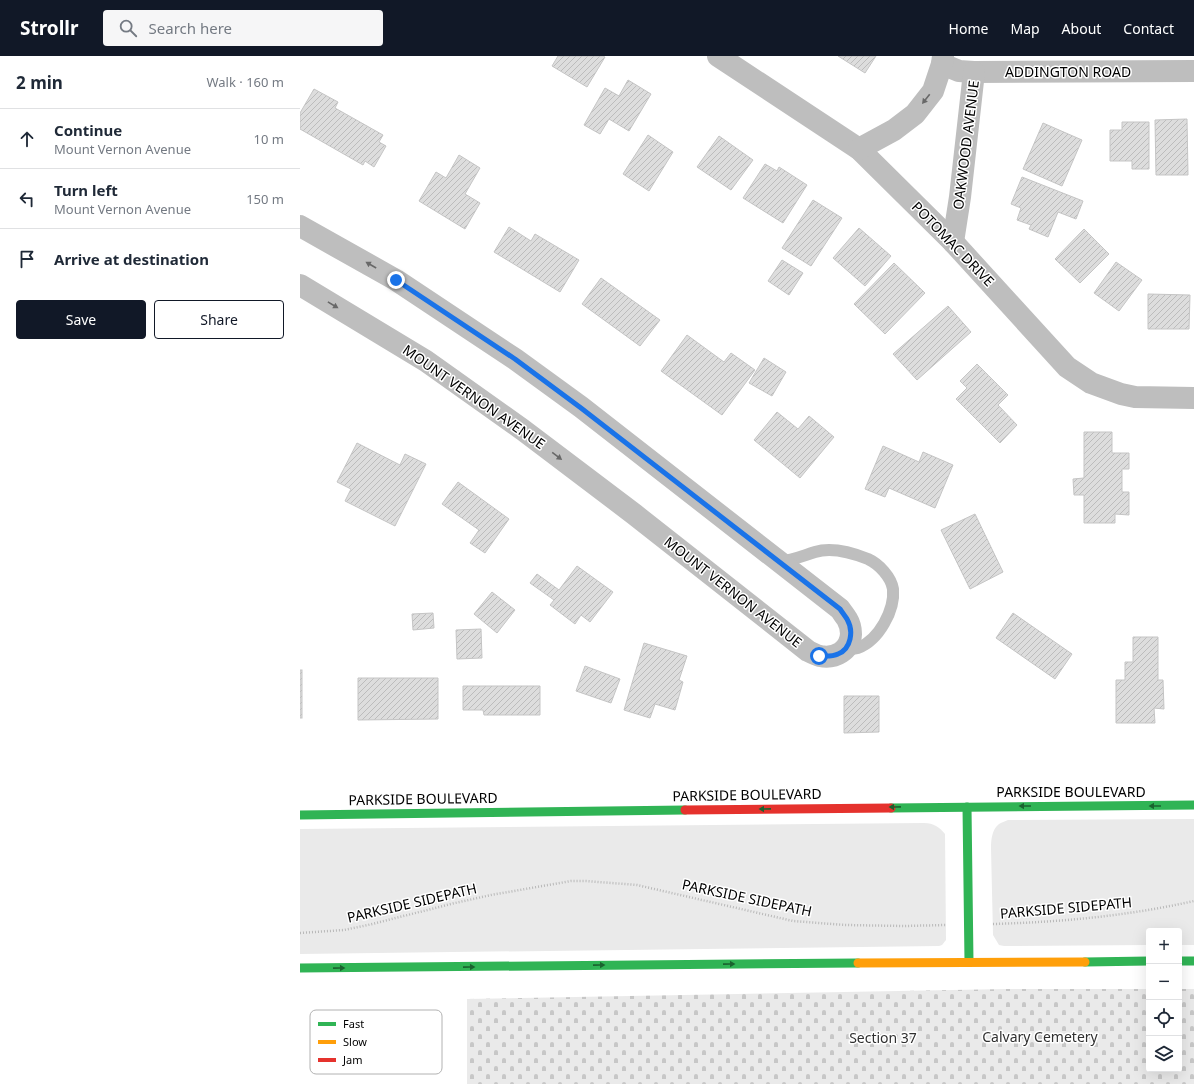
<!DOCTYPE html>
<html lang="en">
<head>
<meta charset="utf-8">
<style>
  body { margin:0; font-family:"Noto Sans",sans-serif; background:#f6f6f7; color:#1f2937 }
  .controls { position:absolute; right:12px; bottom:12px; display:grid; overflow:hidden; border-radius:4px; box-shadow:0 4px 16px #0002 }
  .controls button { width:36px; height:36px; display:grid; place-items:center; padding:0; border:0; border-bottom:1px solid #e0e1e3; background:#fff; color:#1f2937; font:20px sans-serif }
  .stop { position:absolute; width:12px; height:12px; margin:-9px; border:3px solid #1a73e8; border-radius:50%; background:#fff }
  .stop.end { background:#1a73e8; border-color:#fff; box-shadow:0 1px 4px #0008 }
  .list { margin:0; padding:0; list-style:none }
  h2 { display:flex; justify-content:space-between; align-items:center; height:52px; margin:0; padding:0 16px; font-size:17px }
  h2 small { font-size:13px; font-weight:400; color:#747a83 }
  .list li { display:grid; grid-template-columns:26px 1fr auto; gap:12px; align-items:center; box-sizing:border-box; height:60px; padding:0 16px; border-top:1px solid #e0e1e3 }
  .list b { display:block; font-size:15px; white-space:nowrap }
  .list p { margin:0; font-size:13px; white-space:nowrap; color:#747a83 }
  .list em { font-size:13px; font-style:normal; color:#747a83 }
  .actions { display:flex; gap:8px; padding:12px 16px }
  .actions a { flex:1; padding:9px 0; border:1px solid #111827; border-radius:4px; text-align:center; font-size:14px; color:#111827 }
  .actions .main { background:#111827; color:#fff }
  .icon { flex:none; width:22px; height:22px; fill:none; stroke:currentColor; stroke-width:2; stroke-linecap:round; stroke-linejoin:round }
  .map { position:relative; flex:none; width:894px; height:1028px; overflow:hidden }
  header { display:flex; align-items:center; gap:24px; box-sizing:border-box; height:56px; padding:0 20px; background:#111827; color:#fff }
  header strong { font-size:19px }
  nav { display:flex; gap:22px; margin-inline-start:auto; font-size:14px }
  .search { width:280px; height:36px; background:#f6f6f7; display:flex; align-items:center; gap:10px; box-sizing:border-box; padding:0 14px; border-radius:4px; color:#747a83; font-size:15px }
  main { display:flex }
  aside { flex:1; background:#fff }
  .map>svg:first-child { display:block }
  .grass { fill:#eaeaea }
  .cemetery { fill:url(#cemetery-stones) }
  .building { fill:url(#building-hatch); stroke:#c5c5c5 }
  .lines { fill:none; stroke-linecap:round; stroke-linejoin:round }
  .path { stroke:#b8b8b8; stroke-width:2.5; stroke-dasharray:1 2; stroke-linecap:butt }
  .lane { stroke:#bebebe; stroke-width:12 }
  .street { stroke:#bebebe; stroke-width:22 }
  .fast { stroke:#30b455; stroke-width:9 }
  .slow { stroke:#ff9f0a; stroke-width:9 }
  .jam { stroke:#e5322d; stroke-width:9 }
  .oneway { fill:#686868 }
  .oneway2 { fill:#1a632f }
  .route { stroke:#1a73e8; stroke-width:5 }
  .labels { text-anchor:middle; stroke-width:3; stroke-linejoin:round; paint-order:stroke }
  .street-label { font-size:14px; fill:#000; stroke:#fff }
  .park-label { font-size:14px; fill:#303030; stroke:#fff }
  .key { fill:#fff; stroke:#b2b2b2; stroke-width:1 }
  .key-label { font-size:11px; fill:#000 }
</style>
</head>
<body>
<header>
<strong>Strollr</strong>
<div class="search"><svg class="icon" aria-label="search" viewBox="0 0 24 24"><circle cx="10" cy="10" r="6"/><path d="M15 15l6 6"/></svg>Search here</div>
<nav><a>Home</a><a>Map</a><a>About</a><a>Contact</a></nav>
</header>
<main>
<aside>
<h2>2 min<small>Walk · 160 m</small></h2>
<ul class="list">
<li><svg class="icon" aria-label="ahead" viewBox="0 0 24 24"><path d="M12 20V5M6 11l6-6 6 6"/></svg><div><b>Continue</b><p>Mount Vernon Avenue</p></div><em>10 m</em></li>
<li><svg class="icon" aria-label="left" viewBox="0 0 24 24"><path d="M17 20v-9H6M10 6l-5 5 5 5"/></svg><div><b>Turn left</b><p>Mount Vernon Avenue</p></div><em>150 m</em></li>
<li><svg class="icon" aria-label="arrive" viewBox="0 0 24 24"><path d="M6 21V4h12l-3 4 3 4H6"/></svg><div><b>Arrive at destination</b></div></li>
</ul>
<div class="actions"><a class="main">Save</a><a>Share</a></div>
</aside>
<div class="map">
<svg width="894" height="1028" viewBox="0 0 894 1028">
  <defs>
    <pattern id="cemetery-stones" width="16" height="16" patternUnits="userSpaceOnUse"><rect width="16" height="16" fill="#eaeaea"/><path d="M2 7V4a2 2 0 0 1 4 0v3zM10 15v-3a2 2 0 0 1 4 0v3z" fill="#c7c7c7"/></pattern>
    <pattern id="building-hatch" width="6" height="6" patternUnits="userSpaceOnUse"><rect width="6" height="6" fill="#ddd"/><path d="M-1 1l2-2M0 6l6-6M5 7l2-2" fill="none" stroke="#bcbcbc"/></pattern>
  </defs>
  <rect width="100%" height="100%" fill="#fff"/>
  <g class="grass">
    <path d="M894 763V889H879V875H849V889L704 890 699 889 693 879 691 792C691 784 692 773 699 768 702 766 706 765 708 764Z"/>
    <path d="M624 767C634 767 639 771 645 778L646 884 642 889 639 890 0 898V773Z"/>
  </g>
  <path class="cemetery" d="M707 933H849V1013H879V933H894V1028H167V943Z"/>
  <g class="building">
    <path d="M258 0H303L305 1 287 31 252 10Z"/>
    <path d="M538 0H576L565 17Z"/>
    <path d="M328 24 351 38 329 75 309 63 300 78 284 69 305 32 319 40Z"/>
    <path d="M14 33 38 46 35 52 83 79 79 86 86 90 74 111 65 105 63 109 0 73V57Z"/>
    <path d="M887 63 888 119H856L855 64Z"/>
    <path d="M822 66H849V113H832V105H810V74H822Z"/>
    <path d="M743 67 782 84 762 130 723 113Z"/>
    <path d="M348 79 373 96 349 135 323 118Z"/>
    <path d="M419 80 453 104 431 134 397 111Z"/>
    <path d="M159 99 180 112 165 138 180 147 165 173 119 145 136 116 146 122Z"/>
    <path d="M465 108 477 115 479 111 507 129 483 167 443 142Z"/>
    <path d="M722 121 783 145 776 163 758 156 748 181 729 173 731 169 717 164 721 152 711 148Z"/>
    <path d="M513 144 542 162 511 210 482 192Z"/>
    <path d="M209 171 231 185 235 178 279 204 260 236 194 196Z"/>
    <path d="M559 172 591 200 565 230 533 202Z"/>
    <path d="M784 173 809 198 780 227 755 203Z"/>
    <path d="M482 204 503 217 489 239 468 225Z"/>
    <path d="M816 206 842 224 819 255 794 237Z"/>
    <path d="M594 207 625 237 585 278 554 248Z"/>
    <path d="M301 222 360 264 340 290 282 248Z"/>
    <path d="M848 238 890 239 889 273H848Z"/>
    <path d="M648 250 671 276 617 324 593 298Z"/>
    <path d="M387 279 424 306 431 297 455 314 422 359 361 315Z"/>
    <path d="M464 302 486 316 472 340 449 327Z"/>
    <path d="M677 308 708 339 698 349 717 369 700 387 656 343 667 332 660 325Z"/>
    <path d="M477 356 498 373 509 360 534 381 500 422 454 384Z"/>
    <path d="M784 376H812V397H829V413H822V436H829V459L815 458V467H784V439H774L773 423 784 422Z"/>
    <path d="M57 387 100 409 105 398 126 408 95 470 45 445 51 433 37 426Z"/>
    <path d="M583 390 619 406 623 396 653 409 635 452 589 432 585 441 565 433Z"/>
    <path d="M158 426 209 463 185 497 170 487 179 474 142 448Z"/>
    <path d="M675 458 703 516 670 533 641 474Z"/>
    <path d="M277 510 313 536 290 566 281 559 275 568 250 549 254 544 230 527 237 518 259 534Z"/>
    <path d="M192 536 215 554 197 577 174 558Z"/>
    <path d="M133 557 134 572 113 574 112 558Z"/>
    <path d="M713 557 772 598 755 623 696 582Z"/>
    <path d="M181 573 182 602 157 603 156 574Z"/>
    <path d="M833 581H858V624H863L864 653 854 652 855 667H816V624H825V606H833Z"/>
    <path d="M344 587 387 600 379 624 383 626 375 654 355 648 350 662 324 654Z"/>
    <path d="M285 610 320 623 311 647 276 635Z"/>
    <rect x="0" y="614" width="2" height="48"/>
    <path d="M58 622H138V663L58 664Z"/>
    <path d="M163 630H240V659H184L183 654H163Z"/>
    <path d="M544 640H579V676L544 677Z"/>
  </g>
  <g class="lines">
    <g class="path">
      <path d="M693 868C762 866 827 860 894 845"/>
      <path d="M0 877 44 874 68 869 155 847 191 839 271 825H286L337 829 493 865 545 869 604 870 646 869"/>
    </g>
    <path class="lane" d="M479 505C492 505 502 500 515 496 531 491 553 497 568 503 579 508 591 521 593 533 595 554 579 584 558 592 554 593 549 593 546 593"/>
    <g class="street">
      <path d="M418 0 559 93 653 186 767 311 791 327 821 338 835 341 894 342"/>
      <path d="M642 8 659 15 674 16 894 15"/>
      <path d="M559 93 594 74 615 58 633 35 642 8 643 0"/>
      <path d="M0 170 96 224 215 303 281 351 540 553C542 556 545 560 547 563 550 568 551 573 551 578 550 595 535 603 520 600 516 599 512 597 508 595L334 458 223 374 126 305 0 229"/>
      <path d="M653 186 660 141 674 16"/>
    </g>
    <g class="fast">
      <path d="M667 751 669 906"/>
      <path d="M591 752 894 749"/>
      <path d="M0 759 385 754"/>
      <path d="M879 905H894"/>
      <path d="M785 906 849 905"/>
      <path d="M0 912 558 907"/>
    </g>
    <path class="slow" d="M558 907 785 906"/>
    <path class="jam" d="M385 754 591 752"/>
  </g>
  <defs><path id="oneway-solid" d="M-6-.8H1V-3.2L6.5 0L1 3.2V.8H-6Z"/></defs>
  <g class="oneway">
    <use href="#oneway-solid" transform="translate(626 43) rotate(128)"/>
    <use href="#oneway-solid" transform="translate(71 209) rotate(-150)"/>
    <use href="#oneway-solid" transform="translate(33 249) rotate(31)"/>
    <use href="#oneway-solid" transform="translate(257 400) rotate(37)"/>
  </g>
  <g class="oneway2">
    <use href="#oneway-solid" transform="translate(725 750) rotate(180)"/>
    <use href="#oneway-solid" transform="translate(855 750) rotate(180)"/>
    <use href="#oneway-solid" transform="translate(595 751) rotate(179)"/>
    <use href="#oneway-solid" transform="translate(465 753) rotate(179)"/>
    <use href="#oneway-solid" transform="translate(429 908) rotate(-1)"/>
    <use href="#oneway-solid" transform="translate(299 909) rotate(-1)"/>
    <use href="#oneway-solid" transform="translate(169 911) rotate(-1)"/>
    <use href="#oneway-solid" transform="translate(39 912) rotate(-1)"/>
  </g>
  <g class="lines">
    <path class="route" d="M96 224 215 303 281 352 540 553C542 556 545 560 547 563 554 575 551 593 538 598 532 601 525 600 519 600"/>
  </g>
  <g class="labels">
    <g class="street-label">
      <text x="768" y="21">ADDINGTON ROAD</text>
      <text transform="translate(666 89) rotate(-83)" y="5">OAKWOOD AVENUE</text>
      <text transform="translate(653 188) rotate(46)" y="5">POTOMAC DRIVE</text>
      <text transform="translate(174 341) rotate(35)" y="5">MOUNT VERNON AVENUE</text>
      <text transform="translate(433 536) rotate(38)" y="5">MOUNT VERNON AVENUE</text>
      <text x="771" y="741">PARKSIDE BOULEVARD</text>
      <text transform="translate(447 739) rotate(-1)" y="5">PARKSIDE BOULEVARD</text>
      <text transform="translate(123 743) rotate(-1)" y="5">PARKSIDE BOULEVARD</text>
      <text transform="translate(447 842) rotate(12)" y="5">PARKSIDE SIDEPATH</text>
      <text transform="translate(112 847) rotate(-13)" y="5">PARKSIDE SIDEPATH</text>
      <text transform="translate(766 852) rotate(-5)" y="5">PARKSIDE SIDEPATH</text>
    </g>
    <g class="park-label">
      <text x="740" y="986">Calvary Cemetery</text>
      <text x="583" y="987">Section 37</text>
    </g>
  </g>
  <rect x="10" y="954" width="132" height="64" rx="6" class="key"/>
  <rect x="18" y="966" width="18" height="4" fill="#30b455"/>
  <rect x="18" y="984" width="18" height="4" fill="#ff9f0a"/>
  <rect x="18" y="1002" width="18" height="4" fill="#e5322d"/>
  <g class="key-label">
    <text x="43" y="972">Fast</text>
    <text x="43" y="990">Slow</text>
    <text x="43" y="1008">Jam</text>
  </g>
</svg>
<div class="controls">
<button>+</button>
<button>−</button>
<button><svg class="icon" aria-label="locate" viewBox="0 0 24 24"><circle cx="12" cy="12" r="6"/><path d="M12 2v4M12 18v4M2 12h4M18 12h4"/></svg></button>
<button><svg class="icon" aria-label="layers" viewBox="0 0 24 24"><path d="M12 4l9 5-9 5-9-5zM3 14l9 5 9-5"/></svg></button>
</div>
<div class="stop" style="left:519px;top:600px"></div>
<div class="stop end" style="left:96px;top:224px"></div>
</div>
</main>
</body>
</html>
